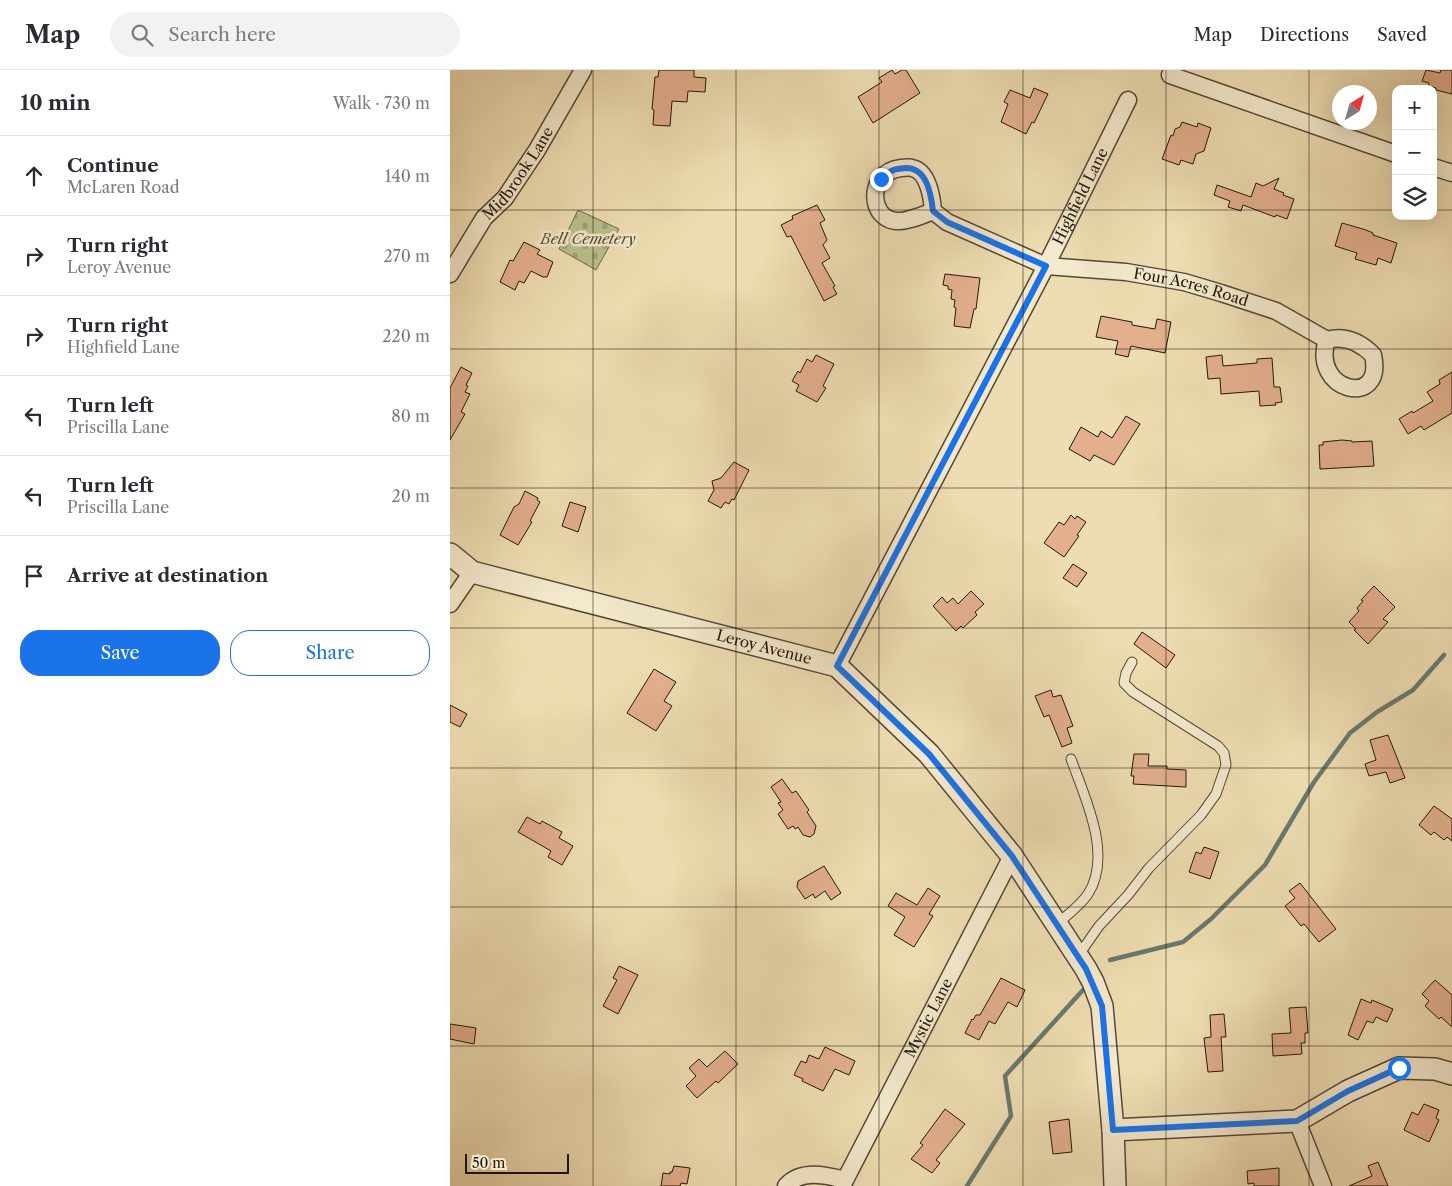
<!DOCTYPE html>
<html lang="en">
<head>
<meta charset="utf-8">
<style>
  body { margin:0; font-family:"Libre Caslon Text",serif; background:#f2f2f3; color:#2b2b33 }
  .controls { position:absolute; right:15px; top:15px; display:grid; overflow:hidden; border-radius:10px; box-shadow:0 5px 20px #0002 }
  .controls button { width:45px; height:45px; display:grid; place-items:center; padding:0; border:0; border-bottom:1px solid #e1e1e2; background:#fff; color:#2b2b33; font:25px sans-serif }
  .compass { position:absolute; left:882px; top:15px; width:45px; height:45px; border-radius:50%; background:#fff; box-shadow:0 5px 20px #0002; rotate:37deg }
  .scale { position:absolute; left:15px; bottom:12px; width:104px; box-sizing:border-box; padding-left:5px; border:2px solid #22160e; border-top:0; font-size:14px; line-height:18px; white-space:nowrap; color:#22160e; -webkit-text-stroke:4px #f4e9cd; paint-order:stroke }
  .stop { position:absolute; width:15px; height:15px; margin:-11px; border:4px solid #1a73e8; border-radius:50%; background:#fff }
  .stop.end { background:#1a73e8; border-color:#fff; box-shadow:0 1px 5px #0008 }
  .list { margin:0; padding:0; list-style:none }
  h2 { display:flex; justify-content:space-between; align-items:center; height:65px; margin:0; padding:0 20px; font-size:21px }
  h2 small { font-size:16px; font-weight:400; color:#7c7c81 }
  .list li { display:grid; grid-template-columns:32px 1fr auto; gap:15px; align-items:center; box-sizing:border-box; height:80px; padding:0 20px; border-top:1px solid #e1e1e2 }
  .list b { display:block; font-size:19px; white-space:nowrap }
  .list p { margin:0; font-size:16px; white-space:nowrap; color:#7c7c81 }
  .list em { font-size:16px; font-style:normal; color:#7c7c81 }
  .actions { display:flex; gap:10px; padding:15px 20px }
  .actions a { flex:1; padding:11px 0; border:1px solid #1a73e8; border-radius:20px; text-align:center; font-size:18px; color:#1a73e8 }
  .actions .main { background:#1a73e8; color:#fff }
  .icon { flex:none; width:28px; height:28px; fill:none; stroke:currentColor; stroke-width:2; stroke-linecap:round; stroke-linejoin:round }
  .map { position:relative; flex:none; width:1002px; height:1116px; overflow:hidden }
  header { display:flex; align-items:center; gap:30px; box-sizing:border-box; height:70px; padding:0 25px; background:#fff; border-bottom:1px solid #e1e1e2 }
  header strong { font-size:24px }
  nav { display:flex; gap:28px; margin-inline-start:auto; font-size:18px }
  .search { width:350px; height:45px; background:#f2f2f3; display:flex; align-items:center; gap:12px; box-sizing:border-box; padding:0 18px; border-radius:28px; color:#7c7c81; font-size:19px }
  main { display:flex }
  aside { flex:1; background:#fff }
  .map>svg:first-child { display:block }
  .cemetery { fill:url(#cemetery-stones); stroke:#6e6b4c }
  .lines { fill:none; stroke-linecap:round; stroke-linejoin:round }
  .stream { stroke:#69796e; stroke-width:4.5 }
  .building { fill:#e3af8d; stroke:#22160e }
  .service-casing { stroke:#554837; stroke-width:11 }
  .minor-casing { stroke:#554837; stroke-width:19 }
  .tertiary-casing { stroke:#554837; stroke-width:24 }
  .service { stroke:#f4e9cd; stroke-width:9 }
  .minor { stroke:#f4e9cd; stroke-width:16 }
  .tertiary { stroke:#f4e9cd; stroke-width:21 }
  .route { stroke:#1a73e8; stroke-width:6 }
  .grid { fill:none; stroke:#22160e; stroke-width:1; stroke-opacity:0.55 }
  .labels { text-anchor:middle; stroke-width:5; stroke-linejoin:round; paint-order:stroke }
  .street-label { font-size:15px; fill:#22160e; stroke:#f4e9cd }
  .park-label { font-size:15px; font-style:italic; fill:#57523a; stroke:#f4e9cd }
</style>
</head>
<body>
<header>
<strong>Map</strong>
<div class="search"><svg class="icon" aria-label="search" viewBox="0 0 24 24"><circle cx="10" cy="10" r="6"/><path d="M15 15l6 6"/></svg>Search here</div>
<nav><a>Map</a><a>Directions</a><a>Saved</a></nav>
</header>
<main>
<aside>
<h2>10 min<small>Walk · 730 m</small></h2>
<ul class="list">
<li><svg class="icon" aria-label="ahead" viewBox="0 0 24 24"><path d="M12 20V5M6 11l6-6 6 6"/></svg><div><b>Continue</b><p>McLaren Road</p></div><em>140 m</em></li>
<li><svg class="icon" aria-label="right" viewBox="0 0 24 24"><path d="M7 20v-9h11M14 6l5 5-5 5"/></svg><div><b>Turn right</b><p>Leroy Avenue</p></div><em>270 m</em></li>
<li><svg class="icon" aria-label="right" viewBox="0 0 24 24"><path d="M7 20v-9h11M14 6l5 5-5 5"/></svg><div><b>Turn right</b><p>Highfield Lane</p></div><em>220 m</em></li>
<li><svg class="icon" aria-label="left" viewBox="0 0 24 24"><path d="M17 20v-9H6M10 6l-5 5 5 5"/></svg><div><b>Turn left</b><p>Priscilla Lane</p></div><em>80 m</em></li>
<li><svg class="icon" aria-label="left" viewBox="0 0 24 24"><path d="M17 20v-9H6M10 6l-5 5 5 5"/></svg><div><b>Turn left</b><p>Priscilla Lane</p></div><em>20 m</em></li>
<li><svg class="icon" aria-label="arrive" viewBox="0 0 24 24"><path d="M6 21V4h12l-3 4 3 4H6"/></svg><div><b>Arrive at destination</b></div></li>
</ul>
<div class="actions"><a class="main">Save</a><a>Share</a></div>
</aside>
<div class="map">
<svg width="1002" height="1116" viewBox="0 0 1002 1116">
  <defs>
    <pattern id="cemetery-stones" width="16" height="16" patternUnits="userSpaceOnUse" patternTransform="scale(1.25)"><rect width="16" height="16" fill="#bac08b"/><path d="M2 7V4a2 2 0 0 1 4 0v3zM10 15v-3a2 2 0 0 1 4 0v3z" fill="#a0a477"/></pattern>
  </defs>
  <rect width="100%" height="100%" fill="#eeddb2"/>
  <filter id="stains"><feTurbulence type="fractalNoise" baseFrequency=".004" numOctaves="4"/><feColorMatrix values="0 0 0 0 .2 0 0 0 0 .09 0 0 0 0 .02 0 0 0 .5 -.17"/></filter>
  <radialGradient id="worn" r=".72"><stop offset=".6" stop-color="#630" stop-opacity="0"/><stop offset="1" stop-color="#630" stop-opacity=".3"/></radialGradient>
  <path class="cemetery" d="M128 140 169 159 146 200 109 179Z"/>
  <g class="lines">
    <g class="stream">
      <path d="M660 890 733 872 761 849 815 795 864 712 900 663 927 642 963 620 994 585"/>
      <path d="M517 1116 561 1046 555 1006 633 920"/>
    </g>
  </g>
  <g class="building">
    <path d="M209 0H244V7L256 8 255 22 238 21 237 32 222 31 220 56 203 55 204 40 202 39 205 7H208Z"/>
    <path d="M442 0 445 4 452 0H456L470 23 423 53 408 27 432 12 429 8Z"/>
    <path d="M976 0 990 3 991 0H1002V24L986 20V18L979 16V13L972 11Z"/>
    <path d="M584 18 598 24 584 53 582 52 576 64 551 52 558 34 554 32 560 20 580 28Z"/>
    <path d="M732 52 747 57 748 53 761 58 754 81 746 84 743 94 731 90 729 95 712 89 721 65 723 66 725 59 730 57Z"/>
    <path d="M829 108 824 119 834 123 833 125 844 129 837 149 826 145 825 147 793 135 791 141 778 137 780 131 764 125 767 115 801 127 806 113 813 116Z"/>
    <path d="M367 135 375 150 370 153 377 170 373 175 380 188 372 193 385 216 383 217 387 224 374 231 341 166 337 167 331 155 343 149 342 146Z"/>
    <path d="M892 153 916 160 923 163V165L947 173 941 193 928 188 926 195 905 189 907 183 885 176Z"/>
    <path d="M74 172 90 180 87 184 103 192 97 207H93L81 201 74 213 69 211 65 220 50 212 60 190 63 191Z"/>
    <path d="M495 204 530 208 526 239H524L520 258 504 256 506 238 504 237 505 230 501 229 502 220 498 219V216L493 215Z"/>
    <path d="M651 246 682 252V255L705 259 707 249 721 252 715 283 681 276 678 287 665 284 668 271 646 267Z"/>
    <path d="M366 285 384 294 373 316 376 318 367 332 346 321 349 315 342 311 348 301 350 303 357 289 362 292Z"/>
    <path d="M772 285 773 296 807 293V289L822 288 824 317H830L832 332 825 333 826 335 810 336 809 321 771 324 770 308 758 309 756 287Z"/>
    <path d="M11 297 22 303 16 315 18 316 15 322 20 324 11 342 15 344 0 370V318Z"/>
    <path d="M1002 302V343L974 360 971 356 958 364 949 349 962 341 963 343 983 331 977 322 990 314 989 310Z"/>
    <path d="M676 346 690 354 664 395 644 385 640 391 619 379 631 357 648 367 651 361 662 368Z"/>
    <path d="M892 370 902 371V372L922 371 924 396 870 399 869 375H873V372Z"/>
    <path d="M284 392 299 400 284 430 282 429 279 434 275 432 271 438 258 431 264 420 262 411 271 408Z"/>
    <path d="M75 421 88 428 87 430 90 432 80 451 82 452 68 475 50 465 64 437 69 434Z"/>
    <path d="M120 432 136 437 128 462 112 456Z"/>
    <path d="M621 445 625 449 627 446 636 452 627 465 629 466 614 487 594 473 609 452 614 455Z"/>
    <path d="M623 494 637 503 627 517 613 508Z"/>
    <path d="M924 516 945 537 933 549 938 552 918 574 904 560 906 559 899 552 909 541 907 538 913 531 911 530Z"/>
    <path d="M521 521 534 534 525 542 527 545 513 558 511 556 506 561 483 536 492 527 497 533 503 528 508 534Z"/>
    <path d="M692 562 725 585 716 598 684 574Z"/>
    <path d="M204 599 226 612 214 631 222 636 206 661 177 643Z"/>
    <path d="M601 620 603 627 611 625 623 656 617 658 622 673 612 677 599 645 594 647 585 626Z"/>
    <path d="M0 635 17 644 10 657 0 652Z"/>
    <path d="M938 665 955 708 940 713 936 702 919 706 915 694 926 690 920 670Z"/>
    <path d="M684 684H699L698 696H717V699L736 700V717L683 714 684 706H681Z"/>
    <path d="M332 709 342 723 346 721 359 740 357 742 366 756 364 764 360 767 353 765 348 757 345 759 343 756 338 759 328 744 333 740 328 733 331 732 321 717Z"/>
    <path d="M984 736 1002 749V771L997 767 994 770 984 762 981 765 969 755Z"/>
    <path d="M77 747 90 754 92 751 112 762 109 768 123 776 112 795 98 787 101 781 68 762Z"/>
    <path d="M754 777 769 782 760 809 739 802 746 782 751 784Z"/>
    <path d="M374 796 391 823 381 830 375 821 365 828 363 824 355 829 347 817 348 811Z"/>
    <path d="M850 813 886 859 869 872 854 854 851 856 835 836 845 828 839 821Z"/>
    <path d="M478 818 490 826 479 844 483 846 464 877 444 865 455 847 438 836 446 823 467 835Z"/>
    <path d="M169 896 188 905 168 944 153 936 167 910 163 908Z"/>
    <path d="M551 908 575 920 567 937 558 932 545 954 539 951 529 970 515 963 522 949 523 950 526 945H530Z"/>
    <path d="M985 910 1002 925V957L991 947 989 949 975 936 979 931 972 924Z"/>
    <path d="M911 929 921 933 922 930 943 939 937 952 926 947 923 953 917 951 908 970 898 965Z"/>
    <path d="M856 937 858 963H855V973H851L852 984 823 986 822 964 841 963 839 938Z"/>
    <path d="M774 944 776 967H771L773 1001 758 1002 754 968 761 967 760 945Z"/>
    <path d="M0 954 26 958 24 974 0 969Z"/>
    <path d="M375 977 405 991 399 1005 385 999 373 1021 352 1011 353 1009 344 1005 351 991 356 993 359 985 369 989Z"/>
    <path d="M275 981 288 994 268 1013 266 1011 247 1028 236 1016 246 1006 239 998 249 989 257 997Z"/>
    <path d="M974 1034 989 1040 986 1048 989 1050 979 1072 954 1060 962 1042 968 1045Z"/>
    <path d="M495 1039 515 1054 486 1090 490 1093 482 1103 461 1089 473 1075 470 1073Z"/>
    <path d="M619 1049 622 1082 603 1084 599 1052Z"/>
    <path d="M928 1092 938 1116H899L922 1106 918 1096Z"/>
    <path d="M224 1096 240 1098 237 1114 231 1113 230 1116H211L213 1103 220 1104V1102H222Z"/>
    <path d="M829 1098V1116H804V1113L798 1114 797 1101Z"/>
  </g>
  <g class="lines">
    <g class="service-casing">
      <g id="service">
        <path d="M607 854C617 845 630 836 638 824 663 785 635 728 621 689"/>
        <path d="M628 886 649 856 678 825 699 798 751 745 766 724 776 695 774 683 768 676 683 622 674 613 676 603 682 592"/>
      </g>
    </g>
    <g class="minor-casing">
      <g id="minor">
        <path d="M720 5 946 84"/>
        <path d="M983 97 1002 103"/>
        <path id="s1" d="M483 141C482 127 478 101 462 98 459 97 454 98 451 98 443 99 436 102 431 109 420 123 425 149 446 151 457 152 473 145 483 141L497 152 596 196 676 202 734 212 771 223 826 241 877 270C895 265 910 272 923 285 935 340 860 321 877 270"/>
        <path id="s2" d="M0 204 34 148 55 128 87 80 133 0"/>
        <path d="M0 534 22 502"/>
        <path id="s3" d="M387 596 596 196 678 30"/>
        <path d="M847 1051 873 1116"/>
        <path d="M336 1116C351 1099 376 1105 395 1110"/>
        <path id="s4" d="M392 1116 562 786"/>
      </g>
    </g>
    <g class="tertiary-casing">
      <g id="tertiary">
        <path id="s5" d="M0 484 22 502 387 596 479 684 562 786 636 899 643 912 652 936 663 1060 665 1116"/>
        <path d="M663 1060 847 1051 898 1021 949 998 985 999 1002 1004"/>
      </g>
    </g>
    <use href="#service" class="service"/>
    <use href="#minor" class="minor"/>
    <use href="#tertiary" class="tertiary"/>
  </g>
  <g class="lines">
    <path class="route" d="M431 109C441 100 443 99 456 98 477 98 481 124 483 141L497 152 596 196 387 596 479 684 562 786 636 899 652 936 663 1060 847 1051 898 1021 949 998"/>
  </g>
  <path class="grid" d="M143 0V1116M286 0V1116M429 0V1116M573 0V1116M716 0V1116M859 0V1116M0 140H946M983 140H1002M0 279H1002M0 418H1002M0 558H1002M0 698H1002M0 837H1002M0 976H1002"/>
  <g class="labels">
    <g class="street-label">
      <text dy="5" stroke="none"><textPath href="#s2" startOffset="122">Midbrook Lane</textPath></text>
      <text dy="5" stroke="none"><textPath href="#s3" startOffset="529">Highfield Lane</textPath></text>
      <text dy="5" stroke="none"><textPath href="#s1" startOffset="451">Four Acres Road</textPath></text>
      <text dy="5" stroke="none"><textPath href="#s5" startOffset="330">Leroy Avenue</textPath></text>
      <text dy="5" stroke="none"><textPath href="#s4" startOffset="189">Mystic Lane</textPath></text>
    </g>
    <g class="park-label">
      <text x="138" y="174">Bell Cemetery</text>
    </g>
  </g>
  <rect width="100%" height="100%" filter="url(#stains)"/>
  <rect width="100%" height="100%" fill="url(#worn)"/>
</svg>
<div class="controls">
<button>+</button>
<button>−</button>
<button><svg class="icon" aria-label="layers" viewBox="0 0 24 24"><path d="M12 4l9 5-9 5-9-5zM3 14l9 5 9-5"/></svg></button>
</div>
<svg class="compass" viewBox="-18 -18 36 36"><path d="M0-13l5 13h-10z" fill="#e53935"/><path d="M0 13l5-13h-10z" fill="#7c7c81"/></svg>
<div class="scale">50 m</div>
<div class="stop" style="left:949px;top:998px"></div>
<div class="stop end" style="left:431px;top:109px"></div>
</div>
</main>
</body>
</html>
